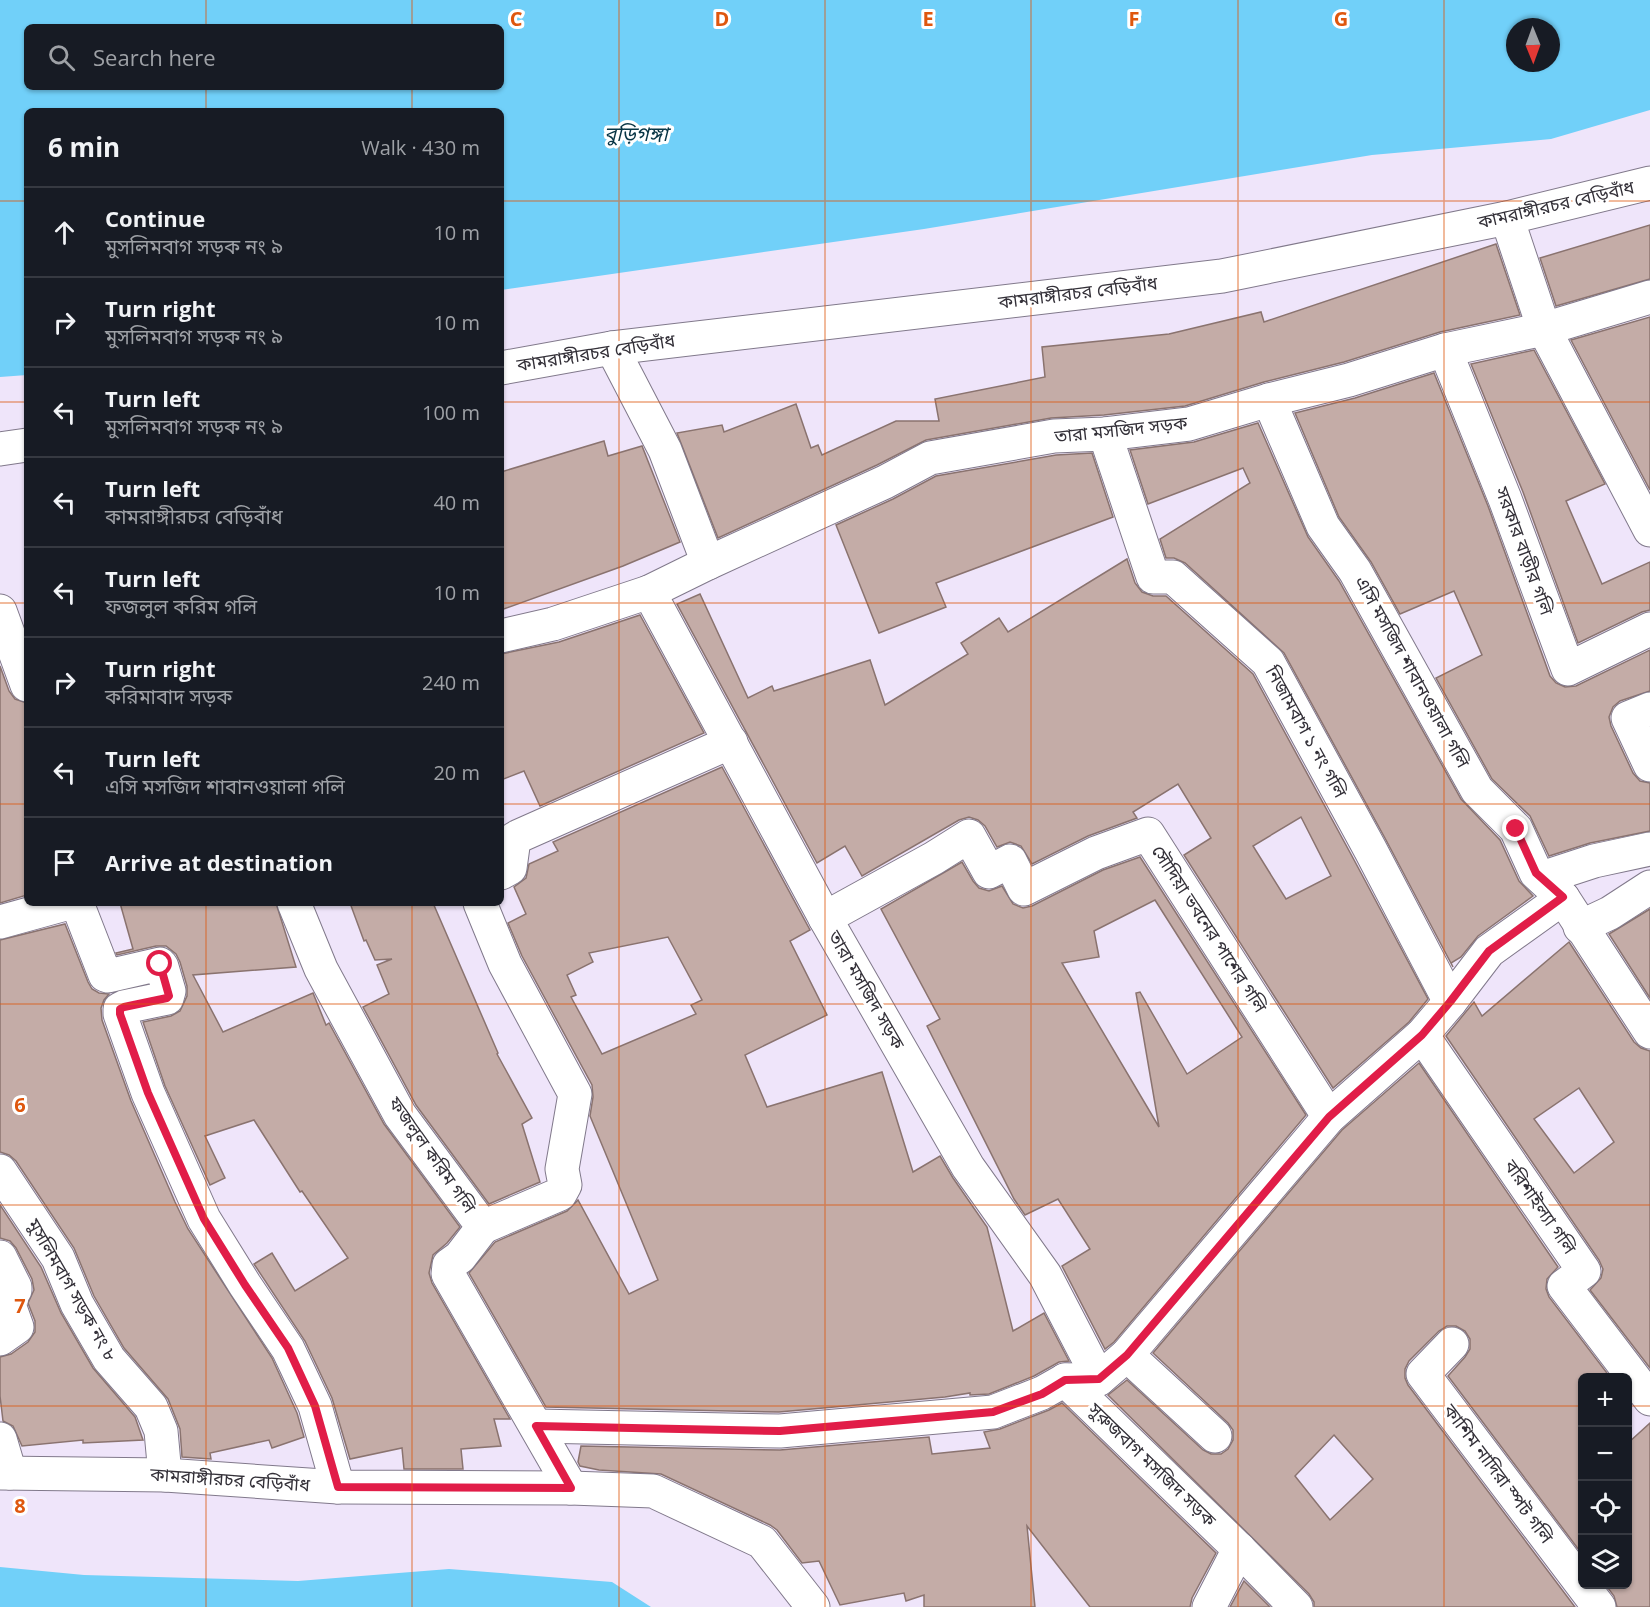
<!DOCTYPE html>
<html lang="en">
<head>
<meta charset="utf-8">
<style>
  body { margin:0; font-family:"Open Sans","Noto Sans Bengali",sans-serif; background:#20242c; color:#f1f3f6 }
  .controls { position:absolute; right:18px; bottom:18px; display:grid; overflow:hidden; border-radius:9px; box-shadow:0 2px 4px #0004 }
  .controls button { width:54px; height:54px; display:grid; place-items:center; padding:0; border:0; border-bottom:2px solid #363941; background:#171b24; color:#f1f3f6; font:30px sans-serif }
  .compass { position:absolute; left:1506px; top:18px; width:54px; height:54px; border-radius:50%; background:#171b24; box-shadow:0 2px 4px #0004; rotate:179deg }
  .stop { position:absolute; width:18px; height:18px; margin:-14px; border:4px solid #e11d48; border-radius:50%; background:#fff }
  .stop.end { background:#e11d48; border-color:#fff; box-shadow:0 2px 6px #0008 }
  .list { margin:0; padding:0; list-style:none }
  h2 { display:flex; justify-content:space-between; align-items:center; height:78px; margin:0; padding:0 24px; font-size:26px }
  h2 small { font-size:20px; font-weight:400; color:#9ea1a6 }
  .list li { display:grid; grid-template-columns:39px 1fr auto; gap:18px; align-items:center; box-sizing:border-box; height:90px; padding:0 24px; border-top:2px solid #363941 }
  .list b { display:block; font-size:22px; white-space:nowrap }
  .list p { margin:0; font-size:20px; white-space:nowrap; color:#9ea1a6 }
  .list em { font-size:20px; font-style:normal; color:#9ea1a6 }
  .icon { flex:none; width:33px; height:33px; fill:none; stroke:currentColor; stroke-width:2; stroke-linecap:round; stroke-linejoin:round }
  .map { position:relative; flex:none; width:1650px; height:1607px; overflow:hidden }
  .search { position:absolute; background:#171b24; box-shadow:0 2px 4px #0004; left:24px; top:24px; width:480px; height:66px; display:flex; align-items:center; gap:15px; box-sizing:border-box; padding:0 21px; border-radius:9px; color:#9ea1a6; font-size:22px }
  .panel { position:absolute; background:#171b24; box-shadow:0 2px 4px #0004; left:24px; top:108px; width:480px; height:798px; border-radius:9px }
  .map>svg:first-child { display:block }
  .water { fill:#71d0f9; fill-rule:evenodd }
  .building { fill:#c4aca7; stroke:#8a736f; stroke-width:1.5; fill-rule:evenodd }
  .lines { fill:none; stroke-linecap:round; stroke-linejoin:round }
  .street-casing { stroke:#81798b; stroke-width:35 }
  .street { stroke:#fff; stroke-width:33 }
  .route { stroke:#e11d48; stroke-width:8 }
  .grid { fill:none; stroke:#df570e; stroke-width:1.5; stroke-opacity:0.55 }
  .labels { text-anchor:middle; stroke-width:6; stroke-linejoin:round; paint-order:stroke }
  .street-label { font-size:18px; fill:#333038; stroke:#fff }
  .water-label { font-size:20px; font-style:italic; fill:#083545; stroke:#fff }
  .grid-label { font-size:20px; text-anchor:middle; font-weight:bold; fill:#df570e; stroke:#fff; stroke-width:6; stroke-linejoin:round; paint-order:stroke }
</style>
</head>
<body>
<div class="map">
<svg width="1650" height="1607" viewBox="0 0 1650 1607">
  <rect width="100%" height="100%" fill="#efe5fa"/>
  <g class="water">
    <path d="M0 0H1650V110L1551 139 1372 155 924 229 501 290V111H27V375L0 377ZM27 27H501V87H27ZM1515 27H1551V63H1515Z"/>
    <path d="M0 1567 84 1575 298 1581 449 1569 612 1582 651 1607H0Z"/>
  </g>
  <g class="building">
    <path d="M1650 225V279L1556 306 1540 258Z"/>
    <path d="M1496 244 1520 315 1440 332 1344 362 1264 382 1185 406 1104 415 1051 418 926 440 877 465 718 538 677 433 722 425 724 432 796 404 811 448 818 445 822 455 896 421H939L935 399 1045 377 1042 347 1169 334 1261 312 1264 322Z"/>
    <path d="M1650 317V490L1571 340Z"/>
    <path d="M1534 350 1605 484 1566 501 1602 584 1650 562V610L1642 612 1578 643 1523 492 1471 364Z"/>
    <path d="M1434 373 1488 506 1550 676 1556 683 1565 687 1576 686 1650 650V691L1620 701 1613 707 1609 717 1611 726 1633 773 1640 781 1650 783V831L1590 843 1549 856 1530 816 1492 779 1436 678 1482 655 1454 591 1400 614 1371 562 1339 517 1295 413 1355 398Z"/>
    <path d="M1258 423 1308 537 1339 581 1461 799 1500 840 1519 881 1533 896 1478 936 1461 957 1451 963 1453 967 1386 840 1284 653 1185 563 1174 558H1166L1160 539 1250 483 1243 468 1148 504 1130 450 1194 442Z"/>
    <path d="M604 441 608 456 642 446 680 542 623 566 501 610V472Z"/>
    <path d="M1092 453 1113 517 936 583 946 607 879 633 836 525 893 499 936 476 1056 455Z"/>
    <path d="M1127 559 1135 583 1142 592 1153 596H1166L1253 674 1353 858 1428 999 1409 1022 1333 1088 1184 855 1211 838 1178 784 1133 812 1137 818 1088 836 1032 864 1021 846 1010 842 997 847 985 826 978 820 969 817 959 820 862 876 845 846 817 863 677 604 700 594 748 698 772 686 774 691 870 660 885 705 968 654 961 643 999 618 1008 632ZM1301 817 1331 876 1286 899 1253 846Z"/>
    <path d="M640 615 704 733 540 806 524 771 501 780V654L559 642Z"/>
    <path d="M0 666 9 691 15 699 27 703V895L0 903Z"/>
    <path d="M722 767 810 930 790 941 827 1015 745 1055 767 1107 882 1072 913 1172 940 1156 953 1178 987 1227 1013 1331 1044 1313 1069 1361 1059 1362 1034 1376 989 1394 970 1395V1393L945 1397 779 1412 546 1407 469 1273 495 1242 567 1211 578 1200 629 1294 658 1280 590 1116 593 1097 592 1085 522 956 508 923 526 914 514 887 526 878 529 864 558 851 553 842ZM668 937 702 1000 691 1005 696 1014 602 1054 571 997 576 995 567 975 593 962 589 953Z"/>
    <path d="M1140 857 1306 1115 1114 1342 1105 1349 1062 1266 1090 1249 1058 1199 1025 1215 1014 1199 927 1026 940 1019 881 909 962 862 973 881 979 888 989 891 1002 886 1013 904 1023 908 1032 906 1103 870ZM1155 900 1242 1037 1187 1074 1140 992 1136 993 1159 1127 1062 963 1099 957 1094 931Z"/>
    <path d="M120 903H276L296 967 193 975 223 1032 313 993 326 1025 329 1023 384 1124 460 1227 447 1243 433 1255 429 1273 432 1283 510 1419H494L501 1446 461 1449 463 1469H404L402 1448 350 1459 332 1398 305 1341 254 1264 272 1253 295 1291 348 1258 302 1191 300 1192 254 1120 205 1136 225 1178 210 1185 165 1086 143 1022 171 1016 180 1011 187 996V986L180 962 176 954 166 946H156L117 955 116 953 133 949Z"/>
    <path d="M350 903H433L498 1053 497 1054 532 1118 522 1124 540 1182 489 1204 416 1105 363 1007 389 994 377 965 392 959 375 960 366 940 364 941Z"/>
    <path d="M1650 909V998L1609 934Z"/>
    <path d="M65 924 88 982 92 989 99 993 109 994 104 1000 101 1008 102 1020 131 1101 175 1202 188 1229 272 1358 297 1413 304 1437 272 1448 269 1440 210 1453 211 1459 182 1457 180 1429 168 1399 124 1348 94 1296 74 1248 16 1161 9 1155 0 1152V940Z"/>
    <path d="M1569 942 1634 1042 1641 1048 1650 1051V1368L1590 1290 1601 1278 1603 1269 1599 1260 1446 1036 1474 1002 1482 1016ZM1579 1088 1614 1142 1574 1173 1534 1119Z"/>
    <path d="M1419 1063 1558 1267 1547 1279 1546 1289 1549 1297 1610 1377H1582V1554L1448 1376 1465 1357 1470 1349V1339L1465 1331 1456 1326H1447L1439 1331 1409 1361 1405 1369V1378L1408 1385 1575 1607H1314V1602L1309 1594 1108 1395 1127 1380 1203 1450 1211 1454H1221L1228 1449 1233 1440V1430L1228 1423 1153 1353 1342 1130ZM1334 1435 1373 1479 1330 1520 1295 1476Z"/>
    <path d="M0 1205 41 1267 61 1313 93 1368 135 1417 143 1440 83 1443V1440L22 1446 13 1426 3 1421 0 1396V1357L11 1354 28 1342 35 1332V1321L28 1303 34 1290 32 1279 16 1248 10 1241 0 1238Z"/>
    <path d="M1062 1403 1216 1553 1192 1598 1190 1607H1090L1027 1526 1035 1607H924V1595L906 1601 904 1593 840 1605 819 1561 802 1563 777 1530 770 1525 661 1474 599 1470 580 1466 578 1462 581 1446 780 1450 929 1437 932 1454 990 1448 984 1432 1000 1429 1049 1410Z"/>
    <path d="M1650 1423V1607H1617L1614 1596 1605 1584H1628V1443Z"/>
    <path d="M1244 1581 1270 1607H1230Z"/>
  </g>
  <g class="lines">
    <g class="street-casing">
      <g id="street">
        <path d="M1507 218 1544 329 1650 530"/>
        <path d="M612 348 665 450 708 563"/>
        <path d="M1445 350 1505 499 1568 669 1650 629"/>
        <path d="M501 368 612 348 1222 276 1507 218 1650 183"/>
        <path d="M1269 400 1323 526 1355 571 1477 790 1516 829 1536 873 1563 898 1650 1032"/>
        <path d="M1105 434 1153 577H1173L1268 662 1370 849 1450 1002"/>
        <path d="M0 449 27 445"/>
        <path d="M0 611 27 685"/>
        <path d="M501 636 553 624 649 592"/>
        <path d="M1650 709 1628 718 1650 765"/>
        <path d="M501 873 510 868 514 839 519 836 731 742"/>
        <path d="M1542 878 1594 861 1650 849"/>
        <path d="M77 903 105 975 108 976 160 964 162 967 169 991 167 998 124 1007 120 1009V1014L148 1093 204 1219 245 1285 288 1349 315 1406 338 1487"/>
        <path d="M294 903 321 969 400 1115 483 1227 460 1257 449 1265 448 1274 571 1488"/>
        <path d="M480 903 505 964 575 1094 562 1169 565 1185 560 1194 483 1227"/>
        <path d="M825 918 934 858 969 836 989 872 1010 861 1024 889 1096 853 1148 834 1329 1117"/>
        <path d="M0 922 69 903"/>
        <path d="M1580 927 1610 913 1650 887"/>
        <path d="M1422 1035 1584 1271 1564 1286 1650 1399"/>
        <path d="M0 1171 58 1258 77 1304 109 1359 151 1407 161 1431 165 1475"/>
        <path d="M0 1257 15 1287V1290L7 1299 17 1327 0 1339"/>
        <path d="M1452 1344 1423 1374 1599 1607"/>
        <path d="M1127 1355 1215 1436"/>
        <path d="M1099 1379 1045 1275 968 1167 825 918 649 592 708 563 885 482 930 458 1054 436 1105 434 1189 424 1269 400 1349 380 1445 350 1544 329 1650 297"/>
        <path d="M1065 1380 1239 1549 1296 1607"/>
        <path d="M536 1426 780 1431 993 1412 1042 1393 1065 1380 1099 1379 1127 1355 1329 1117 1422 1035 1450 1002 1489 951 1563 898"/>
        <path d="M0 1439 10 1473"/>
        <path d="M0 1473 165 1475 338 1487 571 1488 653 1491 762 1542 813 1607"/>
        <path d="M1209 1607 1239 1549"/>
      </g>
    </g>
    <use href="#street" class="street"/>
  </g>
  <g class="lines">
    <path class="route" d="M160 964 169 996 167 998 124 1007 120 1009V1014L148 1093 204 1219 245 1285 288 1348 315 1406 338 1487 571 1488 536 1426 780 1431 993 1412 1042 1394 1065 1380 1099 1379 1127 1355 1329 1117 1422 1035 1450 1002 1489 951 1563 897 1536 873 1516 829"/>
  </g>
  <path class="grid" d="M206 0V27M412 0V27M619 0V1607M825 0V1607M1031 0V1607M1238 0V1607M1444 0V1607M206 87V111M412 87V111M0 201H27M501 201H1650M0 402H27M501 402H1650M0 603H27M501 603H1650M0 804H27M501 804H1650M206 903V1607M412 903V1607M0 1004H1650M0 1205H1650M0 1406H1582M1628 1406H1650"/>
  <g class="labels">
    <g class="street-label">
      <text transform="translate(1556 205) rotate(-13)" y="6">কামরাঙ্গীরচর বেড়িবাঁধ</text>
      <text transform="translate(1078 293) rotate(-7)" y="6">কামরাঙ্গীরচর বেড়িবাঁধ</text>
      <text transform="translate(596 353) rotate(-9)" y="6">কামরাঙ্গীরচর বেড়িবাঁধ</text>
      <text transform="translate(1121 430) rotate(-6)" y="6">তারা মসজিদ সড়ক</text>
      <text transform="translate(1524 551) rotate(70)" y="6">সরকার বাড়ীর গলি</text>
      <text transform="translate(1412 672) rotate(61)" y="6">এসি মসজিদ শাবানওয়ালা গলি</text>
      <text transform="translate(1306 732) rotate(61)" y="6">নিজামবাগ ১ নং গলি</text>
      <text transform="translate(1209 929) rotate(57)" y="6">সৌদিয়া ভবনের পাশের গলি</text>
      <text transform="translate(866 990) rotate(60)" y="6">তারা মসজিদ সড়ক</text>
      <text transform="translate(432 1155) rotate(55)" y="6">ফজলুল করিম গলি</text>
      <text transform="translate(1540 1207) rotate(55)" y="6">বরিশাইল্যা গলি</text>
      <text transform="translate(72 1290) rotate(60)" y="6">মুসলিমবাগ সড়ক নং ৮</text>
      <text transform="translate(1152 1465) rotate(44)" y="6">সুরুজবাগ মসজিদ সড়ক</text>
      <text transform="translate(1498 1474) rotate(53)" y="6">কাশিম নাদিরা স্পট গলি</text>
      <text transform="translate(230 1480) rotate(4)" y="6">কামরাঙ্গীরচর বেড়িবাঁধ</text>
    </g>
    <g class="water-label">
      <text x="636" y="141">বুড়িগঙ্গা</text>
    </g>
  </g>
  <g class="grid-label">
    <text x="516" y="26">C</text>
    <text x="722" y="26">D</text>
    <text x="928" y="26">E</text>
    <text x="1134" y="26">F</text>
    <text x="1341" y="26">G</text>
    <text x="20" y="1112">6</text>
    <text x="20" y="1313">7</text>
    <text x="20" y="1513">8</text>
  </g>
</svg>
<div class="controls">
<button>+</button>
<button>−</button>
<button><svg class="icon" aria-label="locate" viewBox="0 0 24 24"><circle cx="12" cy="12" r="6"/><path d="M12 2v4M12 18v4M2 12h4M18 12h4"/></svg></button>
<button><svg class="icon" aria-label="layers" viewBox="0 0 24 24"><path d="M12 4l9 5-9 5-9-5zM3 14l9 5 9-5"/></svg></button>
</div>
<svg class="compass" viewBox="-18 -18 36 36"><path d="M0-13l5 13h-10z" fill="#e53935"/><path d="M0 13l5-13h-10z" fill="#9ea1a6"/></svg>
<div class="stop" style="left:160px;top:964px"></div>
<div class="stop end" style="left:1516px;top:829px"></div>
<div class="search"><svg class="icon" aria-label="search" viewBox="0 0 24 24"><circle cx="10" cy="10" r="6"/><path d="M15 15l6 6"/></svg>Search here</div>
<section class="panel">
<h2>6 min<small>Walk · 430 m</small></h2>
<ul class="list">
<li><svg class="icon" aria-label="ahead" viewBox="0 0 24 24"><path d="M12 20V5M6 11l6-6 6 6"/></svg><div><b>Continue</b><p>মুসলিমবাগ সড়ক নং ৯</p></div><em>10 m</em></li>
<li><svg class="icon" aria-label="right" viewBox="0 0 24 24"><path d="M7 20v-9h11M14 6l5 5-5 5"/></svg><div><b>Turn right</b><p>মুসলিমবাগ সড়ক নং ৯</p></div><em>10 m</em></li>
<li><svg class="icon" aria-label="left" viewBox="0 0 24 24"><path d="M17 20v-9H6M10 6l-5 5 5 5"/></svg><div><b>Turn left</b><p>মুসলিমবাগ সড়ক নং ৯</p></div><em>100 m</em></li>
<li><svg class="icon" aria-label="left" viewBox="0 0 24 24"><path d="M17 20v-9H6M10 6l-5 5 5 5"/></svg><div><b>Turn left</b><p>কামরাঙ্গীরচর বেড়িবাঁধ</p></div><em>40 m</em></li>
<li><svg class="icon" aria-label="left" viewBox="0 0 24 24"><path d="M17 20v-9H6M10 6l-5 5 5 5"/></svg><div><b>Turn left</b><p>ফজলুল করিম গলি</p></div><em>10 m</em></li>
<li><svg class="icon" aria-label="right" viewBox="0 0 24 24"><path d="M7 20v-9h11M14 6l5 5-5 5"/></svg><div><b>Turn right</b><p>করিমাবাদ সড়ক</p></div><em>240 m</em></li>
<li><svg class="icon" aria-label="left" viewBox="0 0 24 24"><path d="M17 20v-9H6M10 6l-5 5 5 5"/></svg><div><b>Turn left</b><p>এসি মসজিদ শাবানওয়ালা গলি</p></div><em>20 m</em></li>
<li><svg class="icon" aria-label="arrive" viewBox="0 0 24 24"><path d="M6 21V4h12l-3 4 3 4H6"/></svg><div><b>Arrive at destination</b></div></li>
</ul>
</section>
</div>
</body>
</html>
